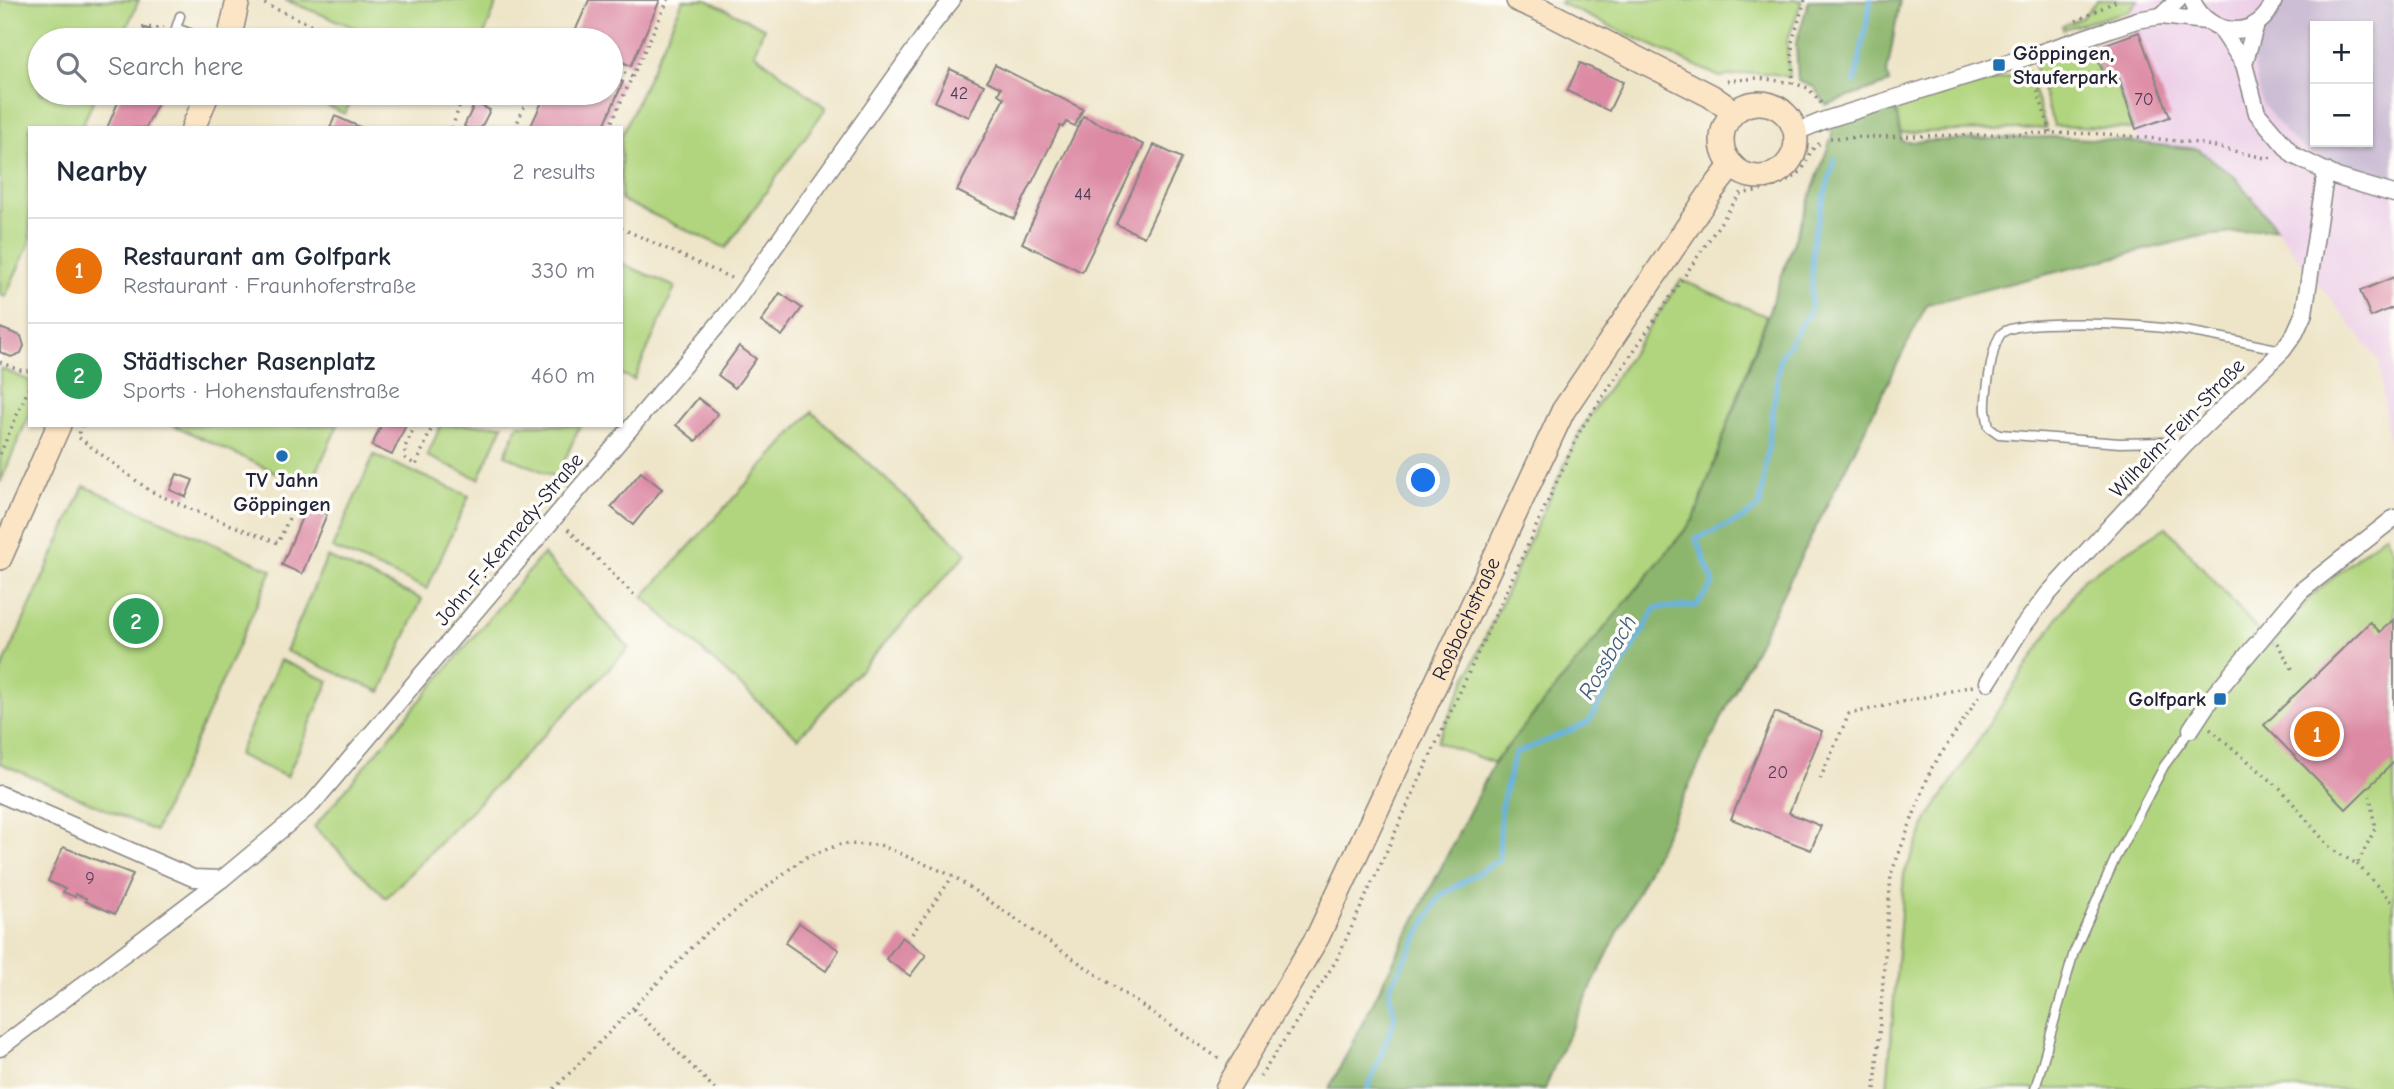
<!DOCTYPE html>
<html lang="en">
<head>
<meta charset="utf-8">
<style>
  body { margin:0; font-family:"Comic Neue",sans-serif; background:#f2f2f3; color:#1f2937 }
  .controls { position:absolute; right:21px; top:21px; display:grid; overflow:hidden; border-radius:0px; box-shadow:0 2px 5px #0004 }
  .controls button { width:63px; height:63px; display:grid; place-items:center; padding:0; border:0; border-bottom:2px solid #e0e1e3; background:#fff; color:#1f2937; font:35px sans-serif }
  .you { position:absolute; left:1424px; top:481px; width:24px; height:24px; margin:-18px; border:5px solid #fff; border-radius:50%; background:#1a73e8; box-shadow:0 0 0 10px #1a73e833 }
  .badge { display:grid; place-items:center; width:46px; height:46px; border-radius:50%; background:#db2777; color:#fff; font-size:23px; font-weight:700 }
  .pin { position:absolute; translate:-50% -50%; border:4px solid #fff; box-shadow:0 2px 7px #0006 }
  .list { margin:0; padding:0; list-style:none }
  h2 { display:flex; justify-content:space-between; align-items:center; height:91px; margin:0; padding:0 28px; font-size:30px }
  h2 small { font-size:23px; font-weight:400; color:#747a83 }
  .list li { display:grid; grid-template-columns:46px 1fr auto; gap:21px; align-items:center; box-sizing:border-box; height:105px; padding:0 28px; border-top:2px solid #e0e1e3 }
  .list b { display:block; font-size:26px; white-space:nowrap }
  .list p { margin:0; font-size:23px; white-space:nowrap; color:#747a83 }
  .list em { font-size:23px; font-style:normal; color:#747a83 }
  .icon { flex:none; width:38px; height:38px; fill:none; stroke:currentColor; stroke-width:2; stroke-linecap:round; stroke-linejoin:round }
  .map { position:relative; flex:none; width:2394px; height:1089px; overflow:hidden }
  .search { position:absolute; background:#fff; box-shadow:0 2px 5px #0004; left:28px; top:28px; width:595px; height:77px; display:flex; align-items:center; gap:18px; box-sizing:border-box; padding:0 24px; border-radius:38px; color:#747a83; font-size:26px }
  .panel { position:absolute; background:#fff; box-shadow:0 2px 5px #0004; left:28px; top:126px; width:595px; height:301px; border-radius:0px }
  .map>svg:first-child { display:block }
  .built { fill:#edd0e8 }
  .industrial { fill:#ccbed4; fill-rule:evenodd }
  .green { fill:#b1d57e; stroke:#6a7c5c; stroke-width:2 }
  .forest { fill:#8cb66d; stroke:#576c54; stroke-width:2 }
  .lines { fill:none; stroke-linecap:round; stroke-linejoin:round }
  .stream { stroke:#67b3e0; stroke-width:5 }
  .building { fill:#dd8ba5 }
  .lane-casing { stroke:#888482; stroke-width:11 }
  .street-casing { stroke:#888482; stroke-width:19 }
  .secondary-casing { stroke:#888482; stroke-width:26 }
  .path { stroke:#888482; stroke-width:3.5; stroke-dasharray:2 5; stroke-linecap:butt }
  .lane { stroke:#fff; stroke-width:8 }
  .street { stroke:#fff; stroke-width:16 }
  .secondary { stroke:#fce5c4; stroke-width:23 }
  .poi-dot { fill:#1f6fb2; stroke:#fdfcf7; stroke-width:2.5 }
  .labels { text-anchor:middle; stroke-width:7; stroke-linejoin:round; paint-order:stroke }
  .number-label { font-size:18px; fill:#513c56 }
  .poi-label { font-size:21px; font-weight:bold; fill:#22223b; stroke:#fdfcf7; text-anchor:start }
  .street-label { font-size:21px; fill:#22223b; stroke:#fdfcf7 }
  .water-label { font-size:23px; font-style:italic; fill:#3e5c7d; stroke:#fdfcf7 }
</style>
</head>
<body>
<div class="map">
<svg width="2394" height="1089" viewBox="0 0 2394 1089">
  <rect width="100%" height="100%" fill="#fdfcf7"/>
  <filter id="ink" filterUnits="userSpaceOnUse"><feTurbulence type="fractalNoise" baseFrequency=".0143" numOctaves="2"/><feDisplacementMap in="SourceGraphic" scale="14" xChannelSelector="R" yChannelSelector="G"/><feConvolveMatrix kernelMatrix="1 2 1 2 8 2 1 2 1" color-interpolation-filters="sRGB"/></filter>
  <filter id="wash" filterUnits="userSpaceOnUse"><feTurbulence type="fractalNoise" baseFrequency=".00686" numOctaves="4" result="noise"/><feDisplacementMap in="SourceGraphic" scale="28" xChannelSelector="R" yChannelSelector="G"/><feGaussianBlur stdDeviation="1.57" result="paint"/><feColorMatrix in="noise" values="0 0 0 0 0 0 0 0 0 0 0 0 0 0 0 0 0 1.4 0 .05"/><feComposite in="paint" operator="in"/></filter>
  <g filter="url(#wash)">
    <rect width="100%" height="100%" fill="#eee5c8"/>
    <path class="built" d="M2138 0H2275L2262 104 2352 172 2394 181 2393 477 2379 361 2235 177 2198 149 2138 142 2116 81 2105 84 2092 45 2134 32 2129 11Z"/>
    <path class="industrial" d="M2275 0H2394V181L2352 172 2314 156 2287 135 2262 103 2253 61 2261 26ZM2315 26H2368V142H2315Z"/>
    <g class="green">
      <path d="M0 0H139L121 40H40V93H97L81 128H30V242L5 297 0 294Z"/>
      <path d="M285 0H498L482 40H386Z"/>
      <path d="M683 0H707L764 28 754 53 826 108 726 248 621 200V137Z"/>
      <path d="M1562 0H1802L1787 42 1789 77 1769 73H1751L1720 77 1560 3Z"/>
      <path d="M2097 0H2138L2129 11 2063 29 2062 26 2082 18Z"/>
      <path d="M2092 45 2104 84 2116 81 2133 129 2054 126 2034 64Z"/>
      <path d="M2028 72 2046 128 1900 133 1895 106Z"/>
      <path d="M298 93H354L345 114Z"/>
      <path d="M621 263 675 287 634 380 621 374Z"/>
      <path d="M1681 280 1766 316 1694 519 1494 763 1437 742 1581 429Z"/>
      <path d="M0 368 30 381V413L0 483Z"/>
      <path d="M812 412 967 553 798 738 643 597Z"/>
      <path d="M173 425H338L309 488Z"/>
      <path d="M441 425H503L479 479 427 456Z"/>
      <path d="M518 425H580L557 478 505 455Z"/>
      <path d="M374 455 469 496 427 589 332 548Z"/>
      <path d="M84 486 272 570 155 831 0 763V673Z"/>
      <path d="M2166 527 2272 646 2310 597 2385 534 2394 552V1089H1887L1904 874 1929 817 2083 579Z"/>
      <path d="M543 554 629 648 386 898 314 827Z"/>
      <path d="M327 557 422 599 381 692 286 651Z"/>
      <path d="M280 660 329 681 287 777 238 755Z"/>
    </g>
    <g class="forest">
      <path d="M1809 0H1900L1887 73 1889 83 1826 105 1814 87 1798 81 1796 43Z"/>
      <path d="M1895 106 1902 142 2052 137 2109 140 2198 149 2235 177 2276 228 2197 237 1927 304 1740 680 1559 1054 1545 1089H1329L1494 763 1694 519 1832 136 1830 126Z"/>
    </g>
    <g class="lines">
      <g class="stream">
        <path d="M1855 83 1871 0"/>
        <path d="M1368 1089 1395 1018 1389 989 1440 896 1499 860 1501 807 1515 754 1588 723 1656 608 1696 606 1714 583 1696 539 1742 519 1760 506 1780 358 1811 310 1813 237 1835 158"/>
      </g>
    </g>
    <g id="blocks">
      <g class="building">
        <path d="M589 0H660L631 66 611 57V40H571Z"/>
        <path d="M145 28 174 40H140Z"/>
        <path d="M2139 32 2170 117 2136 129 2118 77 2106 81 2094 48Z"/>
        <path d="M1580 63 1623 82 1609 111 1567 91Z"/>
        <path d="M995 65 1083 109 1075 126 1066 122 1063 127 1060 126 1014 219 957 191 1004 98 998 94 1001 88 987 81Z"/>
        <path d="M950 69 984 85 969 117 935 102Z"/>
        <path d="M611 77 623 82 603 128H530L546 93H611Z"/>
        <path d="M122 93H162L146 128H107Z"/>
        <path d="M475 103 490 110 481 128H467L464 126Z"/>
        <path d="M335 116 362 128H330Z"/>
        <path d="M1083 116 1144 145 1082 272 1022 243Z"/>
        <path d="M1154 145 1182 158 1144 237 1116 224Z"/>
        <path d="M2394 277V307L2371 317 2360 291Z"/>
        <path d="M780 293 802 308 782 336 761 322Z"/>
        <path d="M0 328 21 336 24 346 21 353 11 357 0 352Z"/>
        <path d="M739 346 756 359 735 388 718 375Z"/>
        <path d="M698 398 718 414 696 441 676 425Z"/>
        <path d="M381 425H406L392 455 372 446Z"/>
        <path d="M641 472 662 489 633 525 611 507Z"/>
        <path d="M177 474 193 480 186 497 170 490Z"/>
        <path d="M307 505 327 514 302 574 282 565Z"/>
        <path d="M2394 619V762L2346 809 2264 725 2370 622 2380 632Z"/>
        <path d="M1775 712 1822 731 1789 813 1821 826 1811 850 1731 819Z"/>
        <path d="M63 847 133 874 115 914 85 901 86 898 76 894 75 897 63 892 65 889 48 881Z"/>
        <path d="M799 923 839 950 826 971 785 943Z"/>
        <path d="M902 937 926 955 910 976 886 959Z"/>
      </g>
    </g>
  </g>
  <g filter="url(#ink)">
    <use href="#blocks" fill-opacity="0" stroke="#888482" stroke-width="2"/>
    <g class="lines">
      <g class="lane-casing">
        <g id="lane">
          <path d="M180 16 176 28 208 40"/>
          <path d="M2184 446 2162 442 2120 443 1999 434 1989 427C1988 422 1987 416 1986 411 1985 397 1992 342 2002 333 2020 317 2144 325 2172 329 2209 334 2246 343 2283 350"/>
          <path d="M2035 1089 2074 952 2115 859 2164 766 2191 729"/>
        </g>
      </g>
      <g class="street-casing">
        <g id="street">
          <path d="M2192 0C2208 38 2260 42 2274 0"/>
          <path d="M2161 16 2178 0"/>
          <path d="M2221 29 2244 64 2257 113 2293 155 2337 177 2394 194"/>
          <path d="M2244 64 2256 24"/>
          <path d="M1796 132 1825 120 2027 57 2137 20 2161 16 2206 21"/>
          <path d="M1988 682 2021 629 2048 594 2184 446 2283 350 2295 333 2304 313 2326 171"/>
          <path d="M2191 729 2212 697 2301 591 2394 518"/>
          <path d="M0 794 193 878 222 879 312 804 727 314 932 25 952 0"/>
          <path d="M0 1048 222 879"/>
        </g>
      </g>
      <g class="secondary-casing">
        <g id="secondary">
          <path d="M1518 0 1550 14 1711 96 1734 112"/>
          <path d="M229 40 238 0"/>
          <circle cx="1759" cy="140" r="37"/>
          <path d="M193 128 208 93"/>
          <path d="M0 558 59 425"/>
          <path id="s1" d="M1227 1089 1318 936 1563 411 1711 192 1732 165"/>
        </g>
      </g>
      <g class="path">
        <path d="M1805 0 1792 42 1793 83 1808 88 1821 103"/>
        <path d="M258 1 346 40"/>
        <path d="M2076 21 2118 0"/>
        <path d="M137 40 142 27 164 28"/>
        <path d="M552 40 554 36 563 40"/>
        <path d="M2031 71 2051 133"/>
        <path d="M632 77 668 0"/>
        <path d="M1727 81 1758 78 1793 83"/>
        <path d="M452 128 464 93"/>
        <path d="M515 128 530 93"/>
        <path d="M609 128 632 77 611 65"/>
        <path d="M1830 138 2051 133 2107 134 2198 143 2265 158 2275 157"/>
        <path d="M621 228 731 278"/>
        <path d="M0 362 20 370 30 371"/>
        <path d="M82 425 78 437 150 491 195 511 278 543 296 502"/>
        <path d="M415 425 405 447V458L416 465 433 425"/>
        <path d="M0 454 30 385"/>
        <path d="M568 529 636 597"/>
        <path d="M2277 643 2294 672"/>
        <path d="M2210 729 2281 789 2331 849 2357 864 2375 829 2370 796"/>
        <path d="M1820 779 1849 714 1973 686"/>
        <path d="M2357 864 2394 904"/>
        <path d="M912 934 953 876"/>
        <path d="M634 1009 715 1089"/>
        <path d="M1260 1077 1336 961 1581 429 1740 194C1759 190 1792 186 1803 168 1811 155 1807 151 1822 142"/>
        <path d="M554 1089 704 935 804 858 841 844 880 845 953 876 1221 1060"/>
        <path d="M1875 1089 1891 874 1931 769 1981 694"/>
      </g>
      <use href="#lane" class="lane"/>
      <use href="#street" class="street"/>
      <use href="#secondary" class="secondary"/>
    </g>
  </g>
  <g class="poi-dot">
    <rect x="1992" y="58" width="14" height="14" rx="3.5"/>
    <circle cx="282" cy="456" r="7"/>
    <rect x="2213" y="692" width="14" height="14" rx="3.5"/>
  </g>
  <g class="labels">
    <g class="number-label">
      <text x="959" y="99">42</text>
      <text x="2144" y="105">70</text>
      <text x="1083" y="200">44</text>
      <text x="1778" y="778">20</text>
      <text x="90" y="884">9</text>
    </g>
    <g class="poi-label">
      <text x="2013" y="60">Göppingen,<tspan x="2013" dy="24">Stauferpark</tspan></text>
      <text x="282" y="487" text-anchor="middle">TV Jahn<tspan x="282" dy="24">Göppingen</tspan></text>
      <text x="2206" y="706" text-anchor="end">Golfpark</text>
    </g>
    <g class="street-label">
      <text transform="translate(2177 428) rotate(-46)" y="7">Wilhelm-Fein-Straße</text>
      <text transform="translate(509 539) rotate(-50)" y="7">John-F.-Kennedy-Straße</text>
      <text dy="7" stroke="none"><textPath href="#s1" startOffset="528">Roßbachstraße</textPath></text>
    </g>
    <g class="water-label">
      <text transform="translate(1607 657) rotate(-60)" y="8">Rossbach</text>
    </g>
  </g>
</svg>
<div class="controls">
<button>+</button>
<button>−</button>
</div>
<div class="you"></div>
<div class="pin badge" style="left:2317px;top:734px;background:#e8710a">1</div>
<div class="pin badge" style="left:136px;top:621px;background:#2e9e5b">2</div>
<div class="search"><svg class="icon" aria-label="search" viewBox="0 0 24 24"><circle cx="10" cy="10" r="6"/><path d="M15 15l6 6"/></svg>Search here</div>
<section class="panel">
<h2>Nearby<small>2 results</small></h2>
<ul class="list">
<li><span class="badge" style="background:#e8710a">1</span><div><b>Restaurant am Golfpark</b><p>Restaurant · Fraunhoferstraße</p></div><em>330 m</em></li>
<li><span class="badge" style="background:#2e9e5b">2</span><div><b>Städtischer Rasenplatz</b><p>Sports · Hohenstaufenstraße</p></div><em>460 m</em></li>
</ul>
</section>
</div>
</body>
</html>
